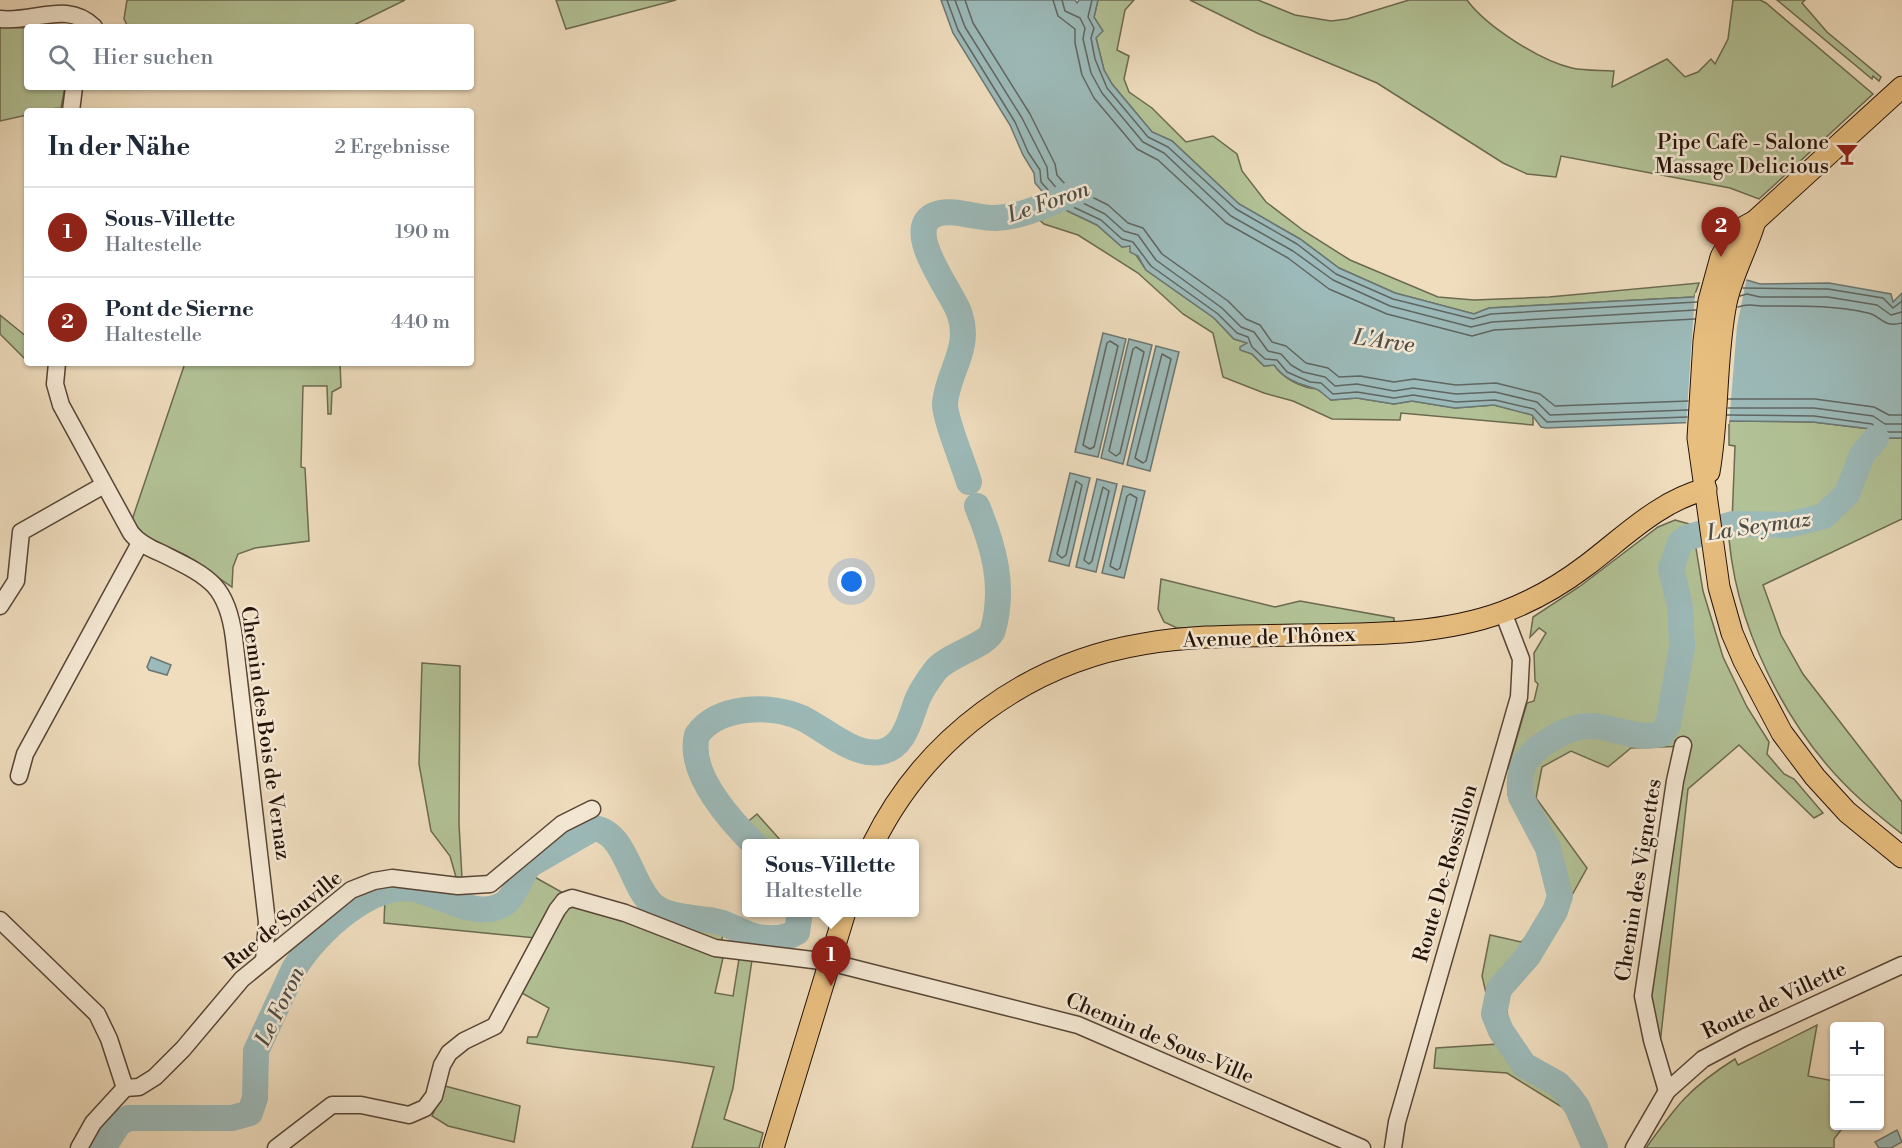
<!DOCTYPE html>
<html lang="de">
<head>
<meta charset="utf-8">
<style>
  body { margin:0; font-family:"Libre Bodoni",serif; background:#f6f6f7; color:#1f2937 }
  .controls { position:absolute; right:18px; bottom:18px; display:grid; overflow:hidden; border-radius:6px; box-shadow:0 2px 4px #0004 }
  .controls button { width:54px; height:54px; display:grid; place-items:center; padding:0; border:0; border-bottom:2px solid #e0e1e3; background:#fff; color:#1f2937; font:30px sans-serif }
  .you { position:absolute; left:852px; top:582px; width:21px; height:21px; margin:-15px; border:4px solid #fff; border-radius:50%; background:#1a73e8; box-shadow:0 0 0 9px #1a73e833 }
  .badge { display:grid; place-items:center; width:39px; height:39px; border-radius:50%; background:#8f2418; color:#fff; font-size:20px; font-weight:700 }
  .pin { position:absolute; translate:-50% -50px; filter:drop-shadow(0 2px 3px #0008) }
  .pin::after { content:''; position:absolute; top:32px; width:21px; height:18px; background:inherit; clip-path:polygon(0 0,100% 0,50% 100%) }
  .popup { position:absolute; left:742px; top:839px; width:177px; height:78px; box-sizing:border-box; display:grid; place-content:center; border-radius:6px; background:#fff; filter:drop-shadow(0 2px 4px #0005); font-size:20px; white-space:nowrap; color:#747a83 }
  .popup b { font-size:22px; color:#1f2937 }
  .popup::after { content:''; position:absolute; left:50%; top:100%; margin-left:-12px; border:12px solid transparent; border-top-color:#fff }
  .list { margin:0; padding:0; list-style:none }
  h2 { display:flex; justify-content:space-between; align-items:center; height:78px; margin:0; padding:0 24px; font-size:26px }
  h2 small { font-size:20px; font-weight:400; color:#747a83 }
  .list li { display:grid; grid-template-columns:39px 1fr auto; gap:18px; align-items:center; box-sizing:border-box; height:90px; padding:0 24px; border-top:2px solid #e0e1e3 }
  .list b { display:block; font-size:22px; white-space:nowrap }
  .list p { margin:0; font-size:20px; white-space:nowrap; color:#747a83 }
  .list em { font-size:20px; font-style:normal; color:#747a83 }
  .icon { flex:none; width:33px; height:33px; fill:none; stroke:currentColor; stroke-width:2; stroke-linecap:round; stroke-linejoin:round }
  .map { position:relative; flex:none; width:1902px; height:1148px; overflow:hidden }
  .search { position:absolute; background:#fff; box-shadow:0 2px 4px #0004; left:24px; top:24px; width:450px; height:66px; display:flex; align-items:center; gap:15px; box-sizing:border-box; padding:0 21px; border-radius:6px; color:#747a83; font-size:22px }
  .panel { position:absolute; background:#fff; box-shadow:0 2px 4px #0004; left:24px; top:108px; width:450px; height:258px; border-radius:6px }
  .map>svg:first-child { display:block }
  .green { fill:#b2c296; stroke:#6b6a50; stroke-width:1.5 }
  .water { fill:#9cbab9; stroke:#6c7773; stroke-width:1.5 }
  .pier { fill:#efddbe }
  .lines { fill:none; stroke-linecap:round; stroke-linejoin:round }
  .shore { stroke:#606661; stroke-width:1.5 }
  .river { stroke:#9cbab9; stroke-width:26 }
  .minor-casing { stroke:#574536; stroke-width:19 }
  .major-casing { stroke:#241209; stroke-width:23 }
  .minor { stroke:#f5e9d5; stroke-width:16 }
  .major { stroke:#e8be7f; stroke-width:21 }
  .labels { text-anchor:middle; stroke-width:5; stroke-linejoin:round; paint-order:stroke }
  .poi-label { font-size:21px; fill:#241209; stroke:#f5e9d5; text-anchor:end }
  .street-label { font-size:21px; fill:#241209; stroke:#f5e9d5 }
  .water-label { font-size:22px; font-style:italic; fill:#4e4d47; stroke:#f5e9d5 }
</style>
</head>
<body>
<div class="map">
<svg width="1902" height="1148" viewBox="0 0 1902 1148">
  <rect width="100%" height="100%" fill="#efddbe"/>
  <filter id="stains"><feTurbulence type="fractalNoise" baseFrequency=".00333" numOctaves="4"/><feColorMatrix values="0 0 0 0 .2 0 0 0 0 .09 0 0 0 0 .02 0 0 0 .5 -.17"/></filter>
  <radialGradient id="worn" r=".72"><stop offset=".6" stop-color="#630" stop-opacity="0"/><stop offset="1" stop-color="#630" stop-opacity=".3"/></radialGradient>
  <g class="green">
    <path d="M127 0H405L350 27H128L124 19Z"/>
    <path d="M556 0H676L566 29Z"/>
    <path d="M1098 0H1134L1125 10 1117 50 1129 56 1124 79 1129 92 1152 108 1186 142 1213 136 1237 154 1242 171 1266 202 1304 231 1350 260 1438 297 1474 300 1549 297 1699 283 1694 297 1489 308 1474 314 1395 293 1339 268 1300 239 1239 204 1172 141 1152 132 1112 84 1104 70 1096 38 1098 33 1094 17Z"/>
    <path d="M1190 0H1258L1295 15 1331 21 1347 19 1409 0H1467C1486 26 1540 61 1572 68 1585 71 1600 70 1614 71L1612 87 1667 59 1685 77 1698 72 1711 59 1715 64 1728 39 1733 0H1760L1766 3 1873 94 1759 199 1730 188 1561 156 1556 177 1527 174 1503 163 1377 83 1259 34Z"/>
    <path d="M1777 0H1805L1802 3 1827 32 1881 77 1879 81 1873 76 1872 79Z"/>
    <path d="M0 27 27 28V87H65L61 108 27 111V115L0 121Z"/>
    <path d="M1053 204 1097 225 1122 247 1130 246 1146 270 1214 318 1234 339 1248 343 1241 350 1252 354 1264 366 1274 365C1284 379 1301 388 1318 389L1331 400 1357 398 1394 404 1412 401 1455 408 1494 405 1533 415V425L1401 413 1400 420 1332 419 1293 401 1264 393 1223 377 1213 333 1183 314 1138 273 1078 235 1044 224 1034 215Z"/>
    <path d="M0 315 27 337V361L0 334Z"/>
    <path d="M185 363H340L341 387 332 392 331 414H328L327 386H303L301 467 305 468 309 541 255 548 238 554 233 567 232 587 187 556 143 535 132 520Z"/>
    <path d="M1729 421 1813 422 1871 429 1876 438H1902V519L1763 585 1781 635 1803 674 1902 802V834C1888 823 1873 811 1860 799 1786 732 1732 622 1728 523L1732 522 1735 446 1729 445Z"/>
    <path d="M1675 520 1689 524 1693 530 1703 591 1723 657 1747 707 1769 742 1767 754 1784 774 1794 779 1823 813 1814 818 1739 745 1688 789 1660 1044 1650 996 1677 788 1690 746 1631 748 1608 767 1571 751 1542 767 1536 798 1587 868 1548 938 1500 974 1512 1039 1575 1096 1565 1109 1507 1073 1434 1068 1436 1048 1498 1044 1482 976 1490 935 1521 942 1536 928 1549 901 1539 845 1508 795 1515 771 1508 768 1527 703 1534 701 1538 684 1535 681 1534 653 1546 633 1539 628 1530 637 1533 617 1579 587 1658 527Z"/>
    <path d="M1161 579 1275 607 1300 601 1394 618V625L1177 628 1164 622 1158 609Z"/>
    <path d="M422 663 460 666 459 824 462 878 456 877 450 856 431 831 419 764Z"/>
    <path d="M757 814 783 843H754L739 829Z"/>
    <path d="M531 875 565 894 536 938 384 923 385 898C395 897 408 893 418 895 449 902 490 935 517 899 523 891 528 885 531 875Z"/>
    <path d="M580 904 723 958 715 993 733 996 739 959 752 960 733 1088 724 1119 763 1133 759 1148H692L714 1067C652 1057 590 1053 527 1043L528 1037H537L549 1008 520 992 568 908Z"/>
    <path d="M654 911 725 929 720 945 651 919Z"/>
    <path d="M1817 1025 1808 1076 1834 1081V1126H1844L1834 1139V1148H1646C1676 1106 1690 1087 1735 1059L1738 1065Z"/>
    <path d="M445 1086 520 1106 514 1142 448 1126 432 1116Z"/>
  </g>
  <g class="water">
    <path d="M941 0H1075L1077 3 1079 0H1098L1094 17 1103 31 1096 38 1104 70 1112 84 1152 132 1172 141 1239 204 1300 239 1339 268 1395 293 1474 314 1489 308 1694 297 1747 280 1760 284 1829 283 1891 294 1893 302 1902 293V438H1876L1871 429 1813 422 1729 421 1546 428 1541 427 1532 415 1494 405 1455 408 1412 401 1394 404 1357 398 1331 400C1326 397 1320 390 1316 389 1298 383 1286 381 1274 365L1264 366 1252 354 1240 350V347L1247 343 1234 339 1214 318 1146 270 1138 256 1130 252V246L1122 247 1097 225 1053 204 1035 183 1034 173 1023 155 1010 125 953 33Z"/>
    <path d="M1103 333 1126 339 1098 457 1075 452Z"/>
    <path d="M1129 339 1152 345 1123 464 1101 458Z"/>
    <path d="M1156 346 1179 352 1150 471 1127 465Z"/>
    <path d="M1070 473 1090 478 1069 566 1049 561Z"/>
    <path d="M1097 479 1117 484 1096 572 1076 567Z"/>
    <path d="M1123 486 1145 491 1124 578 1102 573Z"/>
    <path d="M151 657 171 665 167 675 149 670 147 667Z"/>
    <path d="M1897 1130 1902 1142 1891 1148H1879L1875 1142Z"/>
  </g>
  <path class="pier" d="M1747 277 1737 326 1729 424 1686 426 1695 293Z"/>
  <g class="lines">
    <g class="shore">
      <path d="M947 0 958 30 1015 122 1028 152 1040 170 1041 182 1056 199 1101 220 1122 239 1133 242 1151 266 1218 314 1237 333 1248 337 1252 347 1265 359 1277 360 1287 372 1310 382 1321 383 1333 394 1357 392 1394 398 1413 395 1456 402 1495 400 1534 409 1547 422 1687 417"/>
      <path d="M955 0 965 27 1022 118 1047 167 1048 178 1059 191 1105 214 1124 231 1138 235 1156 260 1222 308 1241 327 1254 332 1268 351 1281 354 1291 365 1303 372 1325 377 1335 386 1357 384 1394 391 1413 388 1456 394 1495 392 1537 402 1550 415 1688 410"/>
      <path d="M965 0 973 23 1030 114 1055 164 1057 175 1064 183 1108 205 1128 223 1143 228 1162 254 1228 301 1246 319 1260 325 1272 342 1286 346 1306 363 1328 368 1339 377 1360 376 1394 382 1414 379 1456 385 1496 383 1540 394 1555 406 1688 401"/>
      <path d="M1053 0 1058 16 1075 29V43L1082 75 1094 98 1137 149 1158 160 1226 223 1288 258 1329 289 1387 314 1472 336 1494 330 1695 319"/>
      <path d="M1062 0 1065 11 1080 18 1085 28 1083 39 1091 73 1102 93 1143 142 1164 153 1231 216 1293 251 1333 280 1390 306 1471 327 1492 322 1696 310"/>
      <path d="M1092 0 1088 17 1094 28 1091 38 1095 59 1107 88 1148 137 1168 147 1236 209 1297 244 1336 274 1393 299 1473 319 1491 314 1697 302"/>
      <path d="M1743 288 1828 289 1883 298 1893 308 1902 301"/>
      <path d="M1740 296 1747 294 1760 297H1828L1877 305 1891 315 1902 312"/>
      <path d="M1738 307C1748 303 1755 306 1765 306 1800 306 1834 305 1868 313 1882 316 1882 328 1902 323"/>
      <path d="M1110 341 1118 346 1094 447 1090 449 1083 445 1107 343Z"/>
      <path d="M1136 347 1144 352 1120 453 1116 456 1109 451 1133 349Z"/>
      <path d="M1162 354 1171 359 1146 461 1143 463 1135 458Z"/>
      <path d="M1728 399H1815L1874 407 1889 415H1902"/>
      <path d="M1728 408H1814L1873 416 1885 424H1902"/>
      <path d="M1727 415 1814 416 1872 424 1880 432H1902"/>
      <path d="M1076 481 1082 485 1066 555 1062 558 1057 554Z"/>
      <path d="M1103 487 1109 491 1092 561 1089 564 1084 560Z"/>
      <path d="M1130 494 1137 498 1120 568 1117 570 1110 566 1127 496Z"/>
    </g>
    <g class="river">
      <path d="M969 482C964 465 944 417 945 403 948 371 971 349 960 315 954 294 904 234 932 216 949 206 977 219 996 218 1025 217 1055 200 1083 190"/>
      <path d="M754 844C730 820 687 773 697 735 718 705 771 704 802 718 825 729 854 757 881 752 906 747 910 717 918 698 922 689 929 679 935 671 947 655 989 645 993 630 1005 586 994 547 977 506"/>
      <path d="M103 1148 119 1123 129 1118H232L250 1113 255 1098 256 1051 294 969C315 934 373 878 418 890 443 896 476 919 502 905 517 897 519 875 531 864L594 828C627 833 630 885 653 905 669 919 699 917 719 922 732 925 744 935 758 937 771 939 786 939 797 932L800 912"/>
      <path d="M1595 1148 1577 1107 1569 1096 1558 1084 1524 1065 1501 1031 1494 1014 1499 989 1528 956 1555 911 1560 896 1548 848 1521 797C1519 787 1519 776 1523 766 1532 747 1568 726 1589 726 1613 726 1637 741 1662 734L1668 725 1682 647 1680 606 1671 569 1680 543 1686 538 1733 524 1788 525 1824 516 1847 494 1862 455 1876 438"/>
    </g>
    <g class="minor-casing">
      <g id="minor">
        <path d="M0 19C35 23 67 0 94 27"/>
        <path d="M71 111 74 87"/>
        <path d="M57 363 55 384 61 405 131 533C139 543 149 548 161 553 207 576 227 583 234 638L267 922 264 961"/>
        <path d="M0 606 16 581 21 532 104 485"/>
        <path d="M19 776 25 754 140 543"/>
        <path d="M0 920 97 1014 109 1039 125 1088"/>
        <path d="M125 1088 139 1087 155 1077 183 1049 242 979 351 890 374 881 392 878 458 886 490 884 562 824 592 809"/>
        <path d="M1667 1091 1652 1040 1643 996 1675 781 1683 745"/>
        <path d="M79 1148 93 1123 125 1088"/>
        <path d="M276 1148 332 1105H361L409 1115 425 1108 434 1096 442 1065 449 1053 464 1041 495 1026 557 910 564 901 572 898 625 913 715 948 829 962 1078 1025 1362 1148"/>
        <path d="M1393 1148 1397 1122 1519 697 1521 659 1503 612"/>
        <path d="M1634 1148 1667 1091 1703 1059 1745 1037 1902 965"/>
      </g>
    </g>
    <g class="major-casing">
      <g id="major">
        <path d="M1902 87 1755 221 1735 232 1721 257 1709 301 1704 341 1698 438 1719 587 1732 633 1744 661 1782 733 1815 777 1847 812 1902 857"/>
        <path d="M1709 472C1719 416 1715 358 1726 303 1732 274 1747 249 1755 221"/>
        <path d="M873 844C925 738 1027 663 1143 644 1193 635 1245 636 1295 635 1364 634 1438 636 1503 612 1533 601 1562 584 1587 565 1624 537 1659 501 1706 489"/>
        <path d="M773 1148 845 912"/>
      </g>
    </g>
    <use href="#minor" class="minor"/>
    <use href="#major" class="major"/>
  </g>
  <defs>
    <g id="bar-bare" transform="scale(1.8)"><path d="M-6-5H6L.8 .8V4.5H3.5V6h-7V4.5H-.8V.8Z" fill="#8f2418" stroke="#f5e9d5" stroke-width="2.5" paint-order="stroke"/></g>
  </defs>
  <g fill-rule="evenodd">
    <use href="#bar-bare" x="1847" y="154"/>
  </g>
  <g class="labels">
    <g class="poi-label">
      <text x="1829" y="149">Pipe Cafè - Salone<tspan x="1829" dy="24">Massage Delicious</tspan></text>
    </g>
    <g class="street-label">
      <text transform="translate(1269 637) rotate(-2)" y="7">Avenue de Thônex</text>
      <text transform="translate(266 733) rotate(82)" y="7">Chemin des Bois de Vernaz</text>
      <text transform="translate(1445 873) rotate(-74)" y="7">Route De-Rossillon</text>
      <text transform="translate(1638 880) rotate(-81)" y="7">Chemin des Vignettes</text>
      <text transform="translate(283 920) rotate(-39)" y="7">Rue de Souville</text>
      <text transform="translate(1774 1000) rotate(-25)" y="7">Route de Villette</text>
      <text transform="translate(1160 1038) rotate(23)" y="7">Chemin de Sous-Ville</text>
    </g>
    <g class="water-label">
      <text transform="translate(1048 201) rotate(-19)" y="8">Le Foron</text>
      <text transform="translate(1384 340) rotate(8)" y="8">L'Arve</text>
      <text transform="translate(1759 525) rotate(-8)" y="8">La Seymaz</text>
      <text transform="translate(279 1006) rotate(-64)" y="8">Le Foron</text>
    </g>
  </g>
  <rect width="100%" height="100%" filter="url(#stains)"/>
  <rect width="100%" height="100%" fill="url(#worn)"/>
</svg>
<div class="controls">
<button>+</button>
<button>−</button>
</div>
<div class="you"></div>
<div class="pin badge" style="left:831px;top:986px">1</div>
<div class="popup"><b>Sous-Villette</b>Haltestelle</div>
<div class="pin badge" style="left:1721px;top:257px">2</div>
<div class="search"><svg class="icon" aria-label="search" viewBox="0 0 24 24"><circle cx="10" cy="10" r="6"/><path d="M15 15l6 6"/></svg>Hier suchen</div>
<section class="panel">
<h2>In der Nähe<small>2 Ergebnisse</small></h2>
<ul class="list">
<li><span class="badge">1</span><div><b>Sous-Villette</b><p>Haltestelle</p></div><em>190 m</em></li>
<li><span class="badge">2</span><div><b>Pont de Sierne</b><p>Haltestelle</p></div><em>440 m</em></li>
</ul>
</section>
</div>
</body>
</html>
